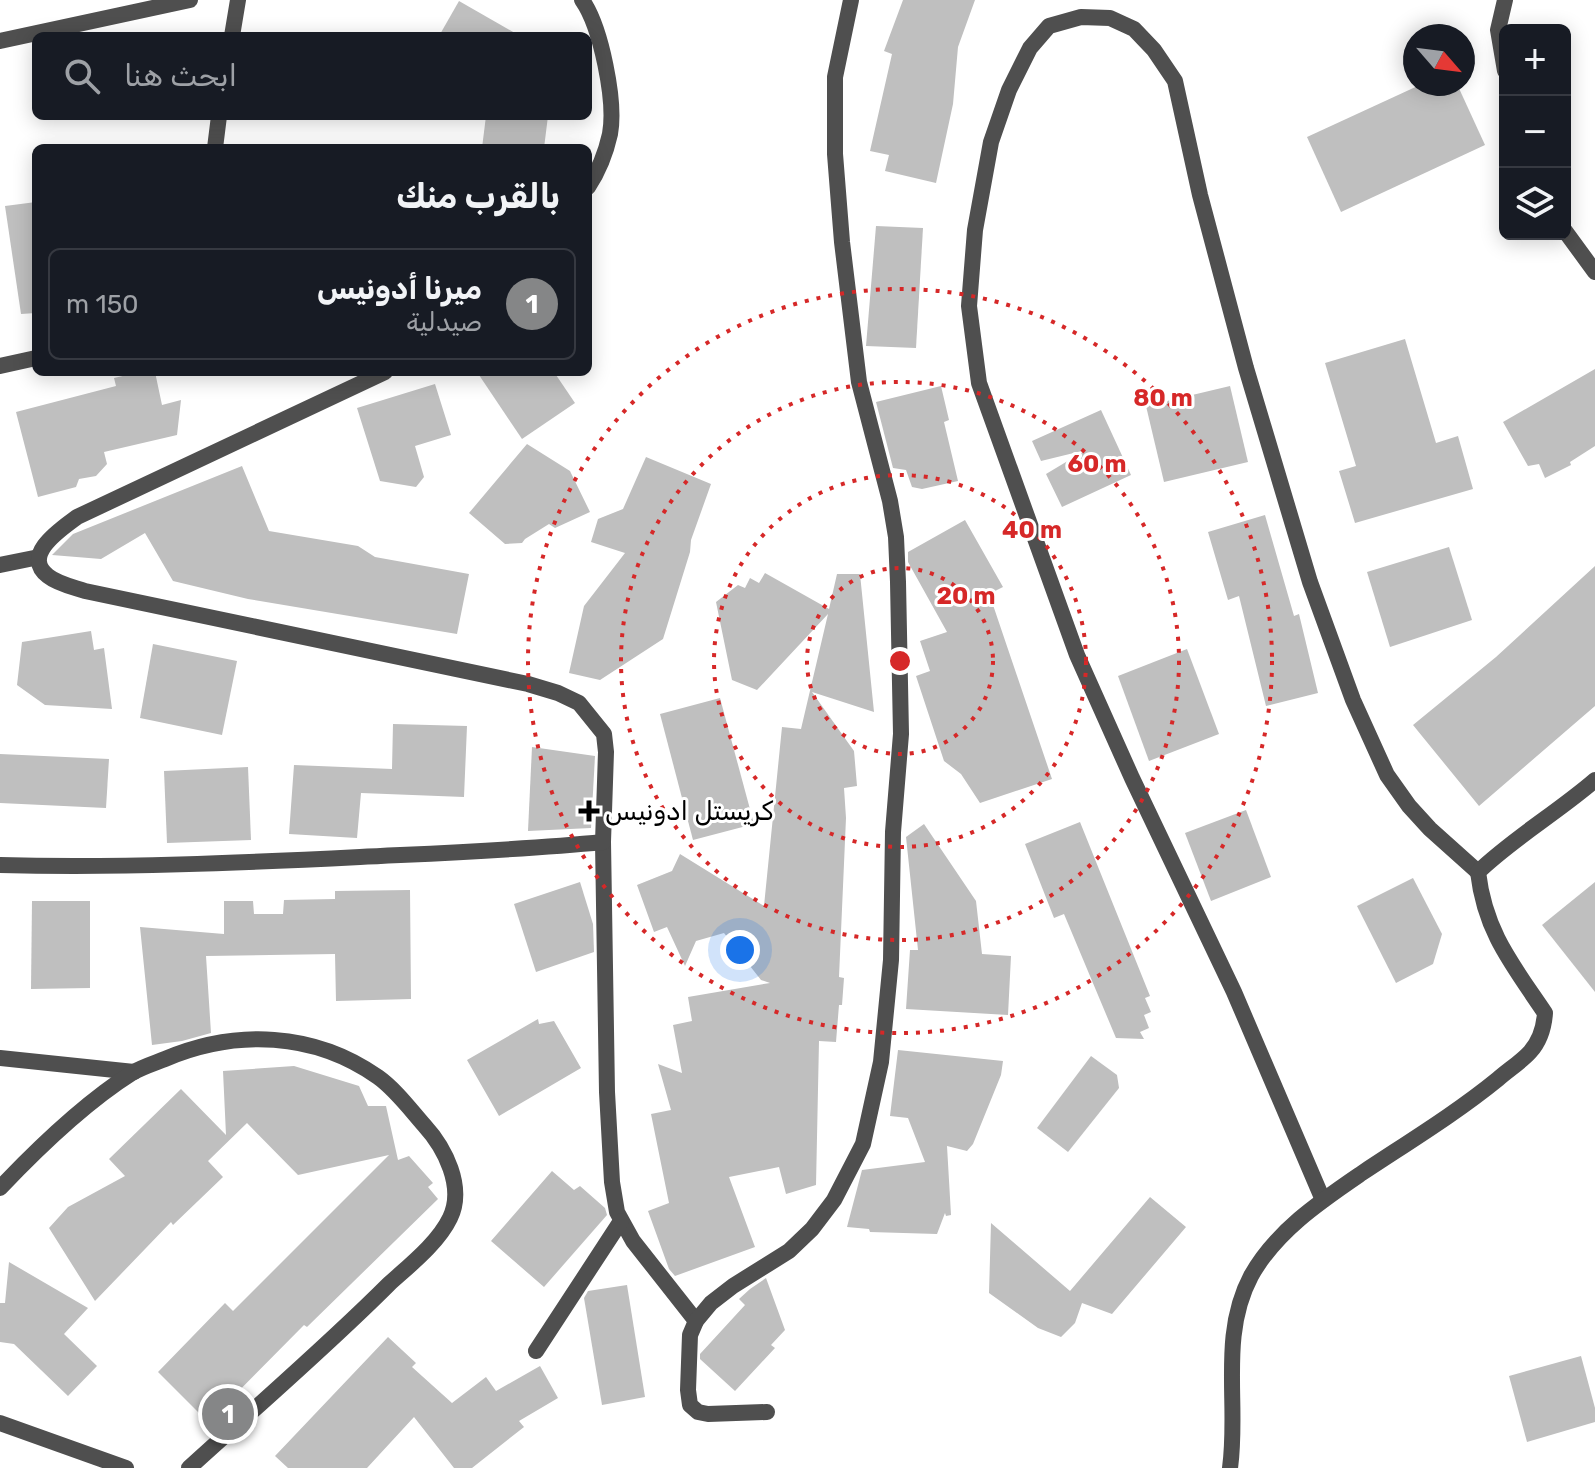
<!DOCTYPE html>
<html lang="ar">
<head>
<meta charset="utf-8">
<style>
  body { margin:0; font-family:Rubik,"Noto Sans Arabic",sans-serif; background:#20242c; color:#f1f3f6; direction:rtl }
  .controls { position:absolute; right:24px; top:24px; display:grid; overflow:hidden; border-radius:12px; box-shadow:0 4px 20px #0003 }
  .controls button { width:72px; height:72px; display:grid; place-items:center; padding:0; border:0; border-bottom:2px solid #363941; background:#171b24; color:#f1f3f6; font:40px sans-serif }
  .compass { position:absolute; left:1403px; top:24px; width:72px; height:72px; border-radius:50%; background:#171b24; box-shadow:0 4px 20px #0003; rotate:118deg }
  .you { position:absolute; left:740px; top:950px; width:28px; height:28px; margin:-20px; border:6px solid #fff; border-radius:50%; background:#1a73e8; box-shadow:0 0 0 12px #1a73e833 }
  .badge { display:grid; place-items:center; width:52px; height:52px; border-radius:50%; background:#858687; color:#fff; font-size:26px; font-weight:700 }
  .pin { position:absolute; translate:-50% -50%; border:4px solid #fff; box-shadow:0 2px 8px #0006 }
  .list { margin:0; padding:0; list-style:none }
  h2 { display:flex; justify-content:space-between; align-items:center; height:104px; margin:0; padding:0 32px; font-size:34px }
  h2 small { font-size:26px; font-weight:400; color:#9ea1a6 }
  .list li { display:grid; grid-template-columns:52px 1fr auto; gap:24px; align-items:center; box-sizing:border-box; height:112px; margin:0 16px 16px; padding:0 16px; border:2px solid #363941; border-radius:12px }
  .list b { display:block; font-size:30px; white-space:nowrap }
  .list p { margin:0; font-size:26px; white-space:nowrap; color:#9ea1a6 }
  .list em { font-size:26px; font-style:normal; color:#9ea1a6 }
  .icon { flex:none; width:44px; height:44px; fill:none; stroke:currentColor; stroke-width:2; stroke-linecap:round; stroke-linejoin:round }
  .map { position:relative; flex:none; width:1595px; height:1468px; overflow:hidden; direction:ltr }
  .search { position:absolute; background:#171b24; box-shadow:0 4px 20px #0003; left:32px; top:32px; width:560px; height:88px; display:flex; align-items:center; gap:20px; box-sizing:border-box; padding:0 28px; border-radius:12px; color:#9ea1a6; font-size:30px }
  .panel { position:absolute; background:#171b24; box-shadow:0 4px 20px #0003; left:32px; top:144px; width:560px; height:232px; border-radius:12px; direction:rtl }
  .map>svg:first-child { display:block }
  .building { fill:#bfbfbf }
  .lines { fill:none; stroke-linecap:round; stroke-linejoin:round }
  .minor { stroke:#4f4f4f; stroke-width:16 }
  .tertiary { stroke:#4f4f4f; stroke-width:16 }
  .ring { fill:none; stroke:#d62828; stroke-width:4; stroke-dasharray:4 8 }
  .poi-dot { fill:#000; stroke:#fff; stroke-width:3 }
  .labels { text-anchor:middle; stroke-width:6; stroke-linejoin:round; paint-order:stroke }
  .poi-label { font-size:26px; fill:#000; stroke:#fff; text-anchor:start }
  .centre { fill:#d62828; stroke:#fff; stroke-width:4 }
  .ring-label { font-size:24px; text-anchor:middle; font-weight:bold; fill:#d62828; stroke:#fff; stroke-width:6; stroke-linejoin:round; paint-order:stroke }
</style>
</head>
<body>
<div class="map">
<svg width="1595" height="1468" viewBox="0 0 1595 1468">
  <rect width="100%" height="100%" fill="#fff"/>
  <g class="building">
    <path d="M903 0H975L958 47 953 104 936 183 885 171 889 155 870 151 892 54 884 51Z"/>
    <path d="M459 1 520 36H439Z"/>
    <path d="M1422 84H1457L1485 145 1341 212 1307 137Z"/>
    <path d="M486 116H548L544 148H482Z"/>
    <path d="M36 202V313L21 314 5 206Z"/>
    <path d="M876 226 923 228 916 348 866 346Z"/>
    <path d="M1405 339 1436 443 1458 436 1473 489 1355 523 1339 471 1356 466 1325 363Z"/>
    <path d="M1595 369V446L1570 462 1571 465 1545 478 1539 464 1528 466 1503 422Z"/>
    <path d="M140 372H155L162 405 181 400 177 435 104 452 107 464 96 476 79 479 76 487 38 497 16 412 116 386 114 378Z"/>
    <path d="M477 372H554L575 403 522 439Z"/>
    <path d="M435 384 451 435 415 446 424 477 416 487 380 481 357 408Z"/>
    <path d="M941 386 949 420 944 422 958 481 922 489 912 487 906 470 893 468 876 402Z"/>
    <path d="M1230 386 1248 462 1164 482 1146 406Z"/>
    <path d="M1101 410 1131 475 1062 507 1046 474 1086 450 1041 461 1032 441Z"/>
    <path d="M527 444 570 471 590 512 555 528 549 524 525 539 522 543 505 544 469 513Z"/>
    <path d="M646 457 711 484 691 540 690 552 663 639 600 680 569 673 584 606 625 553 591 542 598 519 623 509Z"/>
    <path d="M242 466 269 531 358 546 375 557 469 574 457 634 248 599 173 581 145 533 101 559 52 555 73 534Z"/>
    <path d="M1265 515 1294 616 1299 614 1318 693 1266 706 1239 596 1228 600 1208 532Z"/>
    <path d="M965 520 1003 587 995 591 997 601 992 602 1052 779 980 803 961 774 944 761 916 676 930 671 920 641 947 632 908 562V552Z"/>
    <path d="M1449 547 1472 620 1390 647 1367 572Z"/>
    <path d="M1595 566V706L1479 806 1413 725 1496 657Z"/>
    <path d="M765 573 829 609 837 574H860L874 712 812 692 854 751 857 786 844 788 846 818 839 977 844 978 842 1005H839L836 1042 819 1041 816 1185 786 1194 779 1167 729 1177 755 1247 675 1276 669 1269 648 1211 669 1203 651 1114 671 1110 658 1064 682 1073 673 1025 692 1021 688 997 770 983 761 980 724 933 696 941 685 966 667 927 654 932 637 885 672 871 680 854 764 906 782 727 801 729 828 614 757 690 732 680 716 602 738 585 745 588 750 578 759 583Z"/>
    <path d="M91 631 94 650 104 648 112 709 45 705 17 685 22 642Z"/>
    <path d="M153 644 237 661 222 735 140 718Z"/>
    <path d="M1187 649 1219 734 1149 761 1118 676Z"/>
    <path d="M720 698 754 824 693 840 660 714Z"/>
    <path d="M393 724 467 726 464 797 361 793 357 838 289 834 294 765 392 769Z"/>
    <path d="M532 747 595 756 591 828 528 831Z"/>
    <path d="M0 754 109 759 106 808 0 803Z"/>
    <path d="M248 767 251 840 167 843 164 771Z"/>
    <path d="M1246 810 1271 877 1211 901 1185 833Z"/>
    <path d="M1080 822 1150 996 1145 998 1151 1012 1144 1015 1149 1028 1140 1032 1144 1039 1116 1038 1064 914 1054 918 1025 844Z"/>
    <path d="M924 824 976 901 982 954 1011 956 1008 1015 906 1009 910 950H918L906 837Z"/>
    <path d="M1413 878 1442 934 1433 964 1396 983 1357 906Z"/>
    <path d="M580 882 593 924 594 952 536 972 514 904Z"/>
    <path d="M1595 882V992L1542 925Z"/>
    <path d="M410 890 411 999 336 1001 335 954 206 956 211 1033 182 1041 152 1045 140 927 224 934V901H253L254 914H283L284 900 335 899V891Z"/>
    <path d="M32 901H90V988L31 989Z"/>
    <path d="M538 1019 539 1024 554 1021 581 1068 499 1116 467 1060Z"/>
    <path d="M898 1050 1003 1061 1001 1075 973 1144 967 1151 947 1146 951 1215 946 1216 945 1213 937 1234 870 1232 869 1229 847 1227 862 1170 925 1162 908 1118 890 1116Z"/>
    <path d="M1091 1056 1117 1075 1119 1088 1068 1152 1037 1128Z"/>
    <path d="M294 1066 359 1086 368 1106H386L398 1160 409 1156 433 1183 428 1187 438 1199 307 1327 304 1325 208 1422 158 1372 225 1303 233 1311 389 1155 298 1175 247 1123 208 1161 223 1177 173 1225 171 1222 95 1301 49 1228 68 1207 125 1176 109 1159 181 1089 226 1135 223 1071Z"/>
    <path d="M552 1171 574 1190 580 1186 605 1208 607 1215 544 1287 491 1241Z"/>
    <path d="M1150 1197 1186 1227 1112 1314 1082 1303 1075 1323 1061 1337 1038 1328 989 1293 991 1223 1070 1291Z"/>
    <path d="M9 1262 88 1308 64 1334 97 1366 68 1396 14 1344 0 1342V1303H5Z"/>
    <path d="M766 1278 785 1330 771 1345 775 1348 735 1391 700 1359V1354L745 1305 739 1299 750 1289Z"/>
    <path d="M627 1285 645 1397 602 1405 584 1298 588 1291Z"/>
    <path d="M388 1337 416 1363 412 1367 452 1403 486 1377 496 1391 540 1366 558 1398 519 1421 524 1427 472 1468H454L414 1417 367 1468H288L275 1456Z"/>
    <path d="M1581 1356 1595 1408V1422L1527 1442 1509 1376Z"/>
  </g>
  <g class="lines">
    <g class="minor">
      <path d="M582 0C601 27 616 101 610 134 606 152 598 172 588 187"/>
      <path d="M1505 0 1498 30 1505 71"/>
      <path d="M232 36 238 0"/>
      <path d="M0 41 190 0"/>
      <path d="M215 148 219 116"/>
      <path d="M1565 231 1595 272"/>
      <path d="M0 366 36 358"/>
      <path d="M0 565 39 557"/>
      <path d="M603 842 607 1092 612 1182 617 1212 633 1241 696 1321"/>
      <path d="M0 865C120 868 240 863 360 857 441 853 522 850 603 842L606 752 604 734 579 703 558 693 528 684 85 591C73 587 58 584 48 576 21 555 61 529 77 517L385 372"/>
      <path d="M0 1058 134 1072"/>
      <path d="M0 1188C38 1148 86 1102 132 1073 142 1067 155 1063 165 1059 236 1029 314 1032 378 1077 395 1089 410 1109 424 1125 445 1148 465 1187 450 1218 438 1243 410 1265 389 1284 325 1348 256 1407 189 1468"/>
      <path d="M1323 1200 1234 992 1132 778 1077 655 979 383 969 306 975 230 991 142 1009 90 1030 48 1049 26 1081 17 1110 18 1134 29 1154 50 1175 81 1200 195 1246 368 1310 582 1353 700 1387 775 1409 806 1430 829 1478 872"/>
      <path d="M536 1351 621 1221"/>
      <path d="M767 1412 708 1414 698 1412 690 1405 688 1390 690 1335 696 1321 711 1303 733 1286 789 1251 812 1229 834 1200 863 1144 881 1062 891 960 893 832 901 734 898 582 896 537 890 501 859 382 842 242 835 154V77L851 0"/>
      <path d="M0 1423 126 1468"/>
    </g>
    <path class="tertiary" d="M1230 1468C1239 1404 1219 1336 1251 1276 1276 1231 1321 1201 1362 1173 1407 1143 1455 1114 1498 1079 1508 1070 1521 1062 1530 1052 1540 1041 1544 1027 1545 1013 1512 964 1485 932 1478 872 1512 839 1558 812 1595 780"/>
  </g>
  <g class="ring">
    <circle cx="900" cy="661" r="93"/>
    <circle cx="900" cy="661" r="186"/>
    <circle cx="900" cy="661" r="279"/>
    <circle cx="900" cy="661" r="372"/>
  </g>
  <path class="poi-dot" d="M585 799h8v8h8v8h-8v8h-8v-8h-8v-8h8z"/>
  <g class="labels">
    <g class="poi-label">
      <text x="605" y="820">كريستل ادونيس</text>
    </g>
  </g>
  <circle cx="900" cy="661" r="12" class="centre"/>
  <g class="ring-label">
    <text x="1163" y="406">80 m</text>
    <text x="1097" y="472">60 m</text>
    <text x="1032" y="538">40 m</text>
    <text x="966" y="604">20 m</text>
  </g>
</svg>
<div class="controls">
<button>+</button>
<button>−</button>
<button><svg class="icon" aria-label="layers" viewBox="0 0 24 24"><path d="M12 4l9 5-9 5-9-5zM3 14l9 5 9-5"/></svg></button>
</div>
<svg class="compass" viewBox="-18 -18 36 36"><path d="M0-13l5 13h-10z" fill="#e53935"/><path d="M0 13l5-13h-10z" fill="#9ea1a6"/></svg>
<div class="you"></div>
<div class="pin badge" style="left:228px;top:1414px">1</div>
<div class="search"><svg class="icon" aria-label="search" viewBox="0 0 24 24"><circle cx="10" cy="10" r="6"/><path d="M15 15l6 6"/></svg>ابحث هنا</div>
<section class="panel">
<h2>بالقرب منك<small></small></h2>
<ul class="list">
<li><span class="badge">1</span><div><b>ميرنا أدونيس</b><p>صيدلية</p></div><em>150 m</em></li>
</ul>
</section>
</div>
</body>
</html>
